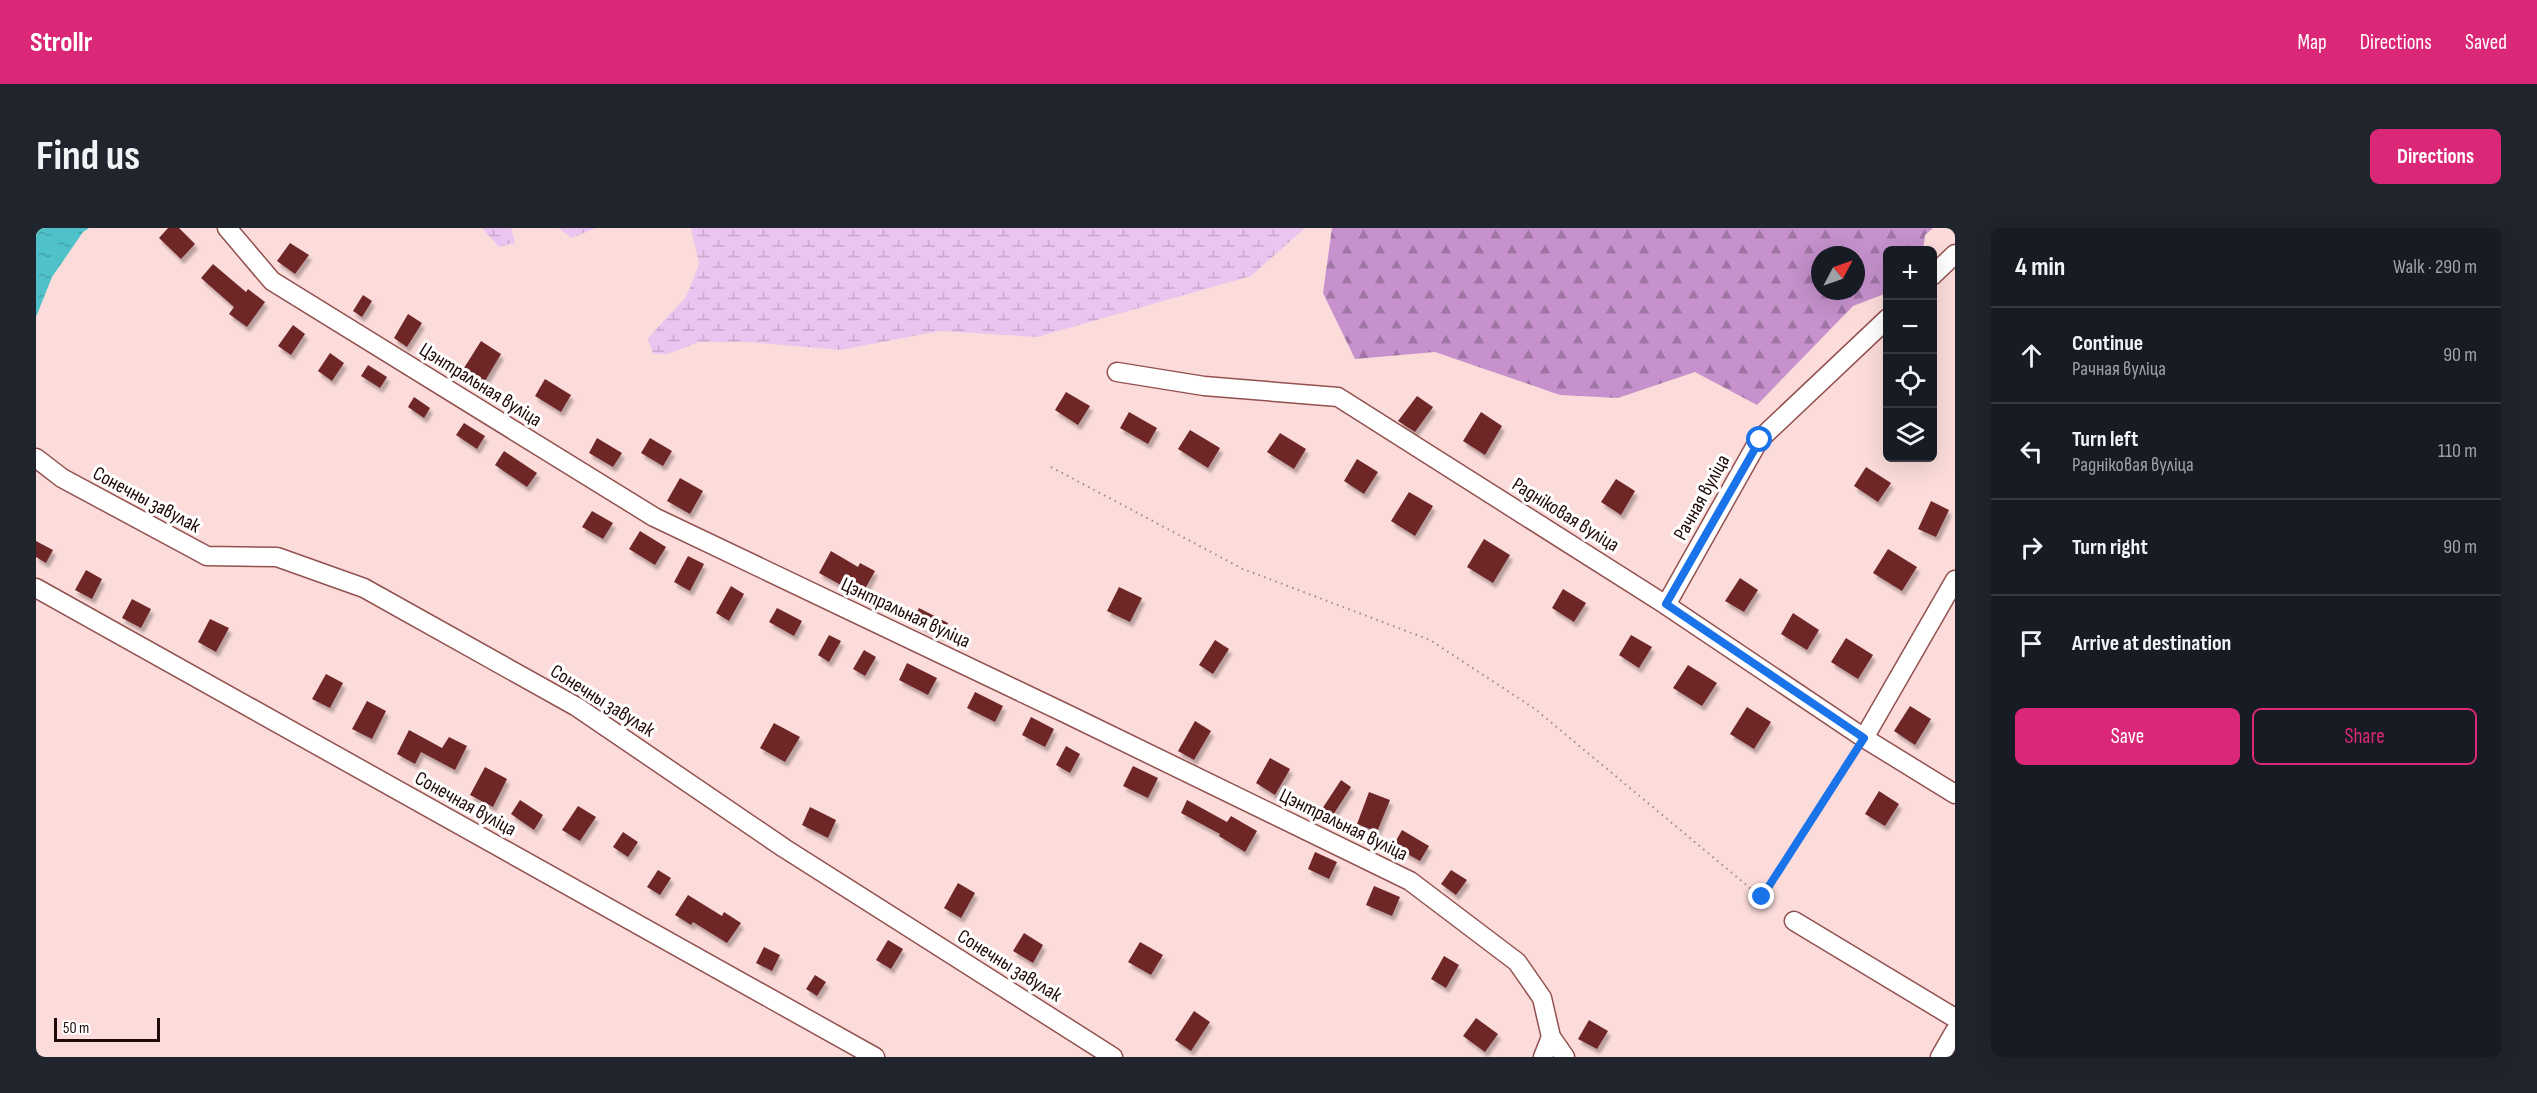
<!DOCTYPE html>
<html lang="en">
<head>
<meta charset="utf-8">
<style>
  body { margin:0; font-family:"Sofia Sans Condensed",sans-serif; background:#20242c; color:#f1f3f6 }
  .controls { position:absolute; right:18px; top:18px; display:grid; overflow:hidden; border-radius:9px; box-shadow:0 6px 24px #0002 }
  .controls button { width:54px; height:54px; display:grid; place-items:center; padding:0; border:0; border-bottom:2px solid #363941; background:#171b24; color:#f1f3f6; font:30px sans-serif }
  .compass { position:absolute; left:1775px; top:18px; width:54px; height:54px; border-radius:50%; background:#171b24; box-shadow:0 6px 24px #0002; rotate:49deg }
  .scale { position:absolute; left:18px; bottom:15px; width:106px; box-sizing:border-box; padding-left:6px; border:3px solid #220909; border-top:0; font-size:16px; line-height:21px; white-space:nowrap; color:#220909; -webkit-text-stroke:4px #fff; paint-order:stroke }
  .stop { position:absolute; width:18px; height:18px; margin:-14px; border:4px solid #1a73e8; border-radius:50%; background:#fff }
  .stop.end { background:#1a73e8; border-color:#fff; box-shadow:0 2px 6px #0008 }
  .list { margin:0; padding:0; list-style:none }
  h2 { display:flex; justify-content:space-between; align-items:center; height:78px; margin:0; padding:0 24px; font-size:26px }
  h2 small { font-size:20px; font-weight:400; color:#9ea1a6 }
  .list li { display:grid; grid-template-columns:39px 1fr auto; gap:18px; align-items:center; box-sizing:border-box; height:96px; padding:0 24px; border-top:2px solid #363941 }
  .list b { display:block; font-size:22px; white-space:nowrap }
  .list p { margin:0; font-size:20px; white-space:nowrap; color:#9ea1a6 }
  .list em { font-size:20px; font-style:normal; color:#9ea1a6 }
  .actions { display:flex; gap:12px; padding:18px 24px }
  .actions a { flex:1; padding:14px 0; border:2px solid #db2777; border-radius:9px; text-align:center; font-size:21px; color:#db2777 }
  .actions .main { background:#db2777; color:#fff }
  .icon { flex:none; width:33px; height:33px; fill:none; stroke:currentColor; stroke-width:2; stroke-linecap:round; stroke-linejoin:round }
  .map { position:relative; flex:none; width:1919px; height:829px; overflow:hidden; border-radius:9px }
  header { display:flex; align-items:center; gap:36px; box-sizing:border-box; height:84px; padding:0 30px; background:#db2777; color:#fff }
  header strong { font-size:28px }
  nav { display:flex; gap:33px; margin-inline-start:auto; font-size:21px }
  .intro { display:flex; align-items:center; justify-content:space-between; box-sizing:border-box; height:144px; padding:0 36px }
  h1 { margin:0; font-size:42px }
  .button { padding:15px 27px; border-radius:9px; background:#db2777; color:#fff; font-size:21px; font-weight:700 }
  main { display:flex; gap:36px; padding:0 36px }
  aside { flex:1; background:#171b24; border-radius:9px; box-shadow:0 6px 24px #0002 }
  .map>svg:first-child { display:block }
  .forest { fill:url(#forest-firs); fill-rule:evenodd }
  .wetland { fill:url(#wetland-marsh) }
  .water { fill:url(#water-ripples) }
  .building { fill:#6e2728; filter:url(#shadow) }
  .lines { fill:none; stroke-linecap:round; stroke-linejoin:round }
  .minor-casing { stroke:#92514f; stroke-width:21 }
  .path { stroke:#a38785; stroke-width:2; stroke-dasharray:1.5 4.5; stroke-linecap:butt }
  .minor { stroke:#fff; stroke-width:18 }
  .route { stroke:#1a73e8; stroke-width:8 }
  .labels { text-anchor:middle; stroke-width:6; stroke-linejoin:round; paint-order:stroke }
  .street-label { font-size:20px; fill:#220909; stroke:#fff }
</style>
</head>
<body>
<header>
<strong>Strollr</strong>
<nav><a>Map</a><a>Directions</a><a>Saved</a></nav>
</header>
<div class="intro"><h1>Find us</h1><a class="button">Directions</a></div>
<main>
<div class="map">
<svg width="1919" height="829" viewBox="0 0 1919 829">
  <defs>
    <pattern id="forest-firs" width="22" height="20" patternUnits="userSpaceOnUse" patternTransform="scale(1.5)"><rect width="22" height="20" fill="#c691cd"/><path d="M5 1l3.5 6h-7zM16 11l3.5 6h-7z" fill="#a075a5"/></pattern>
    <pattern id="wetland-marsh" width="20" height="14" patternUnits="userSpaceOnUse" patternTransform="scale(1.5)"><rect width="20" height="14" fill="#eac5ef"/><path d="M1 5h8M5 5V1M11 12h8M15 12V8" fill="none" stroke="#c8a8cc"/></pattern>
    <pattern id="water-ripples" width="26" height="14" patternUnits="userSpaceOnUse" patternTransform="scale(1.5)"><rect width="26" height="14" fill="#4fc1c9"/><path d="M2 4q2-2 4 0t4 0M15 11q2-2 4 0t4 0" fill="none" stroke="#45a4ab"/></pattern>
    <filter id="shadow"><feDropShadow dx="3" dy="5" stdDeviation="1.5" flood-color="#0004"/></filter>
  </defs>
  <rect width="100%" height="100%" fill="#fbdcda"/>
  <path class="forest" d="M1296 0H1897L1889 7 1887 22H1852L1851 65 1817 78 1721 177 1659 144 1582 170 1524 167 1399 124 1319 131 1287 65ZM1784 27H1820V63H1784Z"/>
  <g class="wetland">
    <path d="M446 0H475L479 15 463 19Z"/>
    <path d="M522 0H560L536 10Z"/>
    <path d="M655 0H1269L1215 48 1001 109 904 103 804 122 711 114H663L632 126H617L612 110 650 69 663 36Z"/>
  </g>
  <path class="water" d="M0 0H53L47 4 16 49 0 89Z"/>
  <g class="building">
    <path d="M132 0H143L159 16 145 31 123 10Z"/>
    <path d="M254 15 273 27 259 46 241 33Z"/>
    <path d="M177 36 210 64 212 61 229 74 211 99 193 86 198 79 165 50Z"/>
    <path d="M327 67 336 73 326 89 317 83Z"/>
    <path d="M372 86 386 95 371 119 358 110Z"/>
    <path d="M257 97 269 106 255 127 242 118Z"/>
    <path d="M445 113 465 126 449 153 428 140Z"/>
    <path d="M294 125 308 135 296 153 282 143Z"/>
    <path d="M332 137 351 149 344 160 325 148Z"/>
    <path d="M509 151 535 167 525 184 499 168Z"/>
    <path d="M1030 164 1054 178 1042 197 1019 182Z"/>
    <path d="M1381 168 1397 179 1379 204 1362 193Z"/>
    <path d="M378 169 394 180 388 190 372 179Z"/>
    <path d="M1093 184 1121 200 1112 216 1084 200Z"/>
    <path d="M1445 184 1466 198 1449 227 1427 213Z"/>
    <path d="M428 195 449 208 441 221 420 207Z"/>
    <path d="M1154 202 1184 220 1172 240 1142 221Z"/>
    <path d="M1244 205 1270 221 1258 241 1231 224Z"/>
    <path d="M561 210 586 225 577 239 553 225Z"/>
    <path d="M614 210 636 223 627 238 605 225Z"/>
    <path d="M468 223 501 245 491 259 459 237Z"/>
    <path d="M1321 231 1342 244 1328 266 1308 253Z"/>
    <path d="M1830 239 1855 255 1842 274 1818 258Z"/>
    <path d="M644 250 667 263 654 286 631 273Z"/>
    <path d="M1580 251 1599 263 1585 287 1565 274Z"/>
    <path d="M1373 264 1397 278 1379 308 1355 293Z"/>
    <path d="M1895 273 1913 282 1900 309 1882 301Z"/>
    <path d="M556 283 577 295 567 311 546 299Z"/>
    <path d="M604 303 630 319 619 337 593 321Z"/>
    <path d="M1448 311 1474 327 1457 355 1431 339Z"/>
    <path d="M0 313 17 322 10 335 0 329Z"/>
    <path d="M1852 321 1881 339 1866 363 1837 345Z"/>
    <path d="M795 323 822 339 824 335 839 343 825 368 783 345Z"/>
    <path d="M652 328 668 336 654 363 638 354Z"/>
    <path d="M50 342 66 351 56 371 39 362Z"/>
    <path d="M1704 350 1722 362 1708 384 1689 373Z"/>
    <path d="M695 358 708 366 693 393 680 385Z"/>
    <path d="M1083 359 1106 370 1094 394 1071 383Z"/>
    <path d="M1527 361 1550 375 1538 394 1516 380Z"/>
    <path d="M96 371 115 381 105 400 86 390Z"/>
    <path d="M741 380 766 393 758 408 733 394Z"/>
    <path d="M883 380 912 395 905 408 876 393Z"/>
    <path d="M1757 385 1783 402 1771 422 1745 406Z"/>
    <path d="M174 391 193 400 180 424 162 414Z"/>
    <path d="M793 407 805 413 793 434 782 427Z"/>
    <path d="M1595 407 1616 419 1603 440 1583 427Z"/>
    <path d="M1810 410 1837 427 1822 451 1795 434Z"/>
    <path d="M1179 412 1193 421 1177 446 1163 437Z"/>
    <path d="M828 422 840 429 829 448 817 441Z"/>
    <path d="M871 435 901 450 892 467 863 452Z"/>
    <path d="M1652 437 1681 455 1666 478 1637 460Z"/>
    <path d="M290 446 307 455 294 480 276 471Z"/>
    <path d="M939 464 967 478 959 494 931 480Z"/>
    <path d="M331 473 350 483 336 511 316 501Z"/>
    <path d="M1874 478 1895 491 1879 517 1858 503Z"/>
    <path d="M1711 479 1735 494 1718 521 1694 506Z"/>
    <path d="M995 489 1018 501 1009 519 986 507Z"/>
    <path d="M1159 493 1175 503 1158 532 1142 523Z"/>
    <path d="M738 495 764 509 749 534 724 520Z"/>
    <path d="M373 502 406 520 413 509 431 518 419 542 385 524 379 536 361 526Z"/>
    <path d="M1030 518 1044 526 1034 545 1020 537Z"/>
    <path d="M1234 530 1254 541 1239 567 1220 555Z"/>
    <path d="M1097 538 1122 550 1112 570 1087 558Z"/>
    <path d="M449 539 471 551 457 579 434 567Z"/>
    <path d="M1305 552 1315 559 1297 587 1286 581Z"/>
    <path d="M1843 563 1863 576 1849 598 1829 586Z"/>
    <path d="M1333 564 1354 572 1341 604 1321 596Z"/>
    <path d="M484 572 507 587 498 602 475 586Z"/>
    <path d="M1151 572 1191 594 1195 588 1221 603 1209 624 1183 608 1184 606 1145 585Z"/>
    <path d="M542 578 560 589 544 613 526 602Z"/>
    <path d="M774 579 800 592 792 610 766 597Z"/>
    <path d="M1366 602 1393 618 1384 633 1357 618Z"/>
    <path d="M587 604 602 614 592 629 577 619Z"/>
    <path d="M1279 624 1301 634 1293 651 1272 641Z"/>
    <path d="M622 642 635 650 624 667 611 659Z"/>
    <path d="M1415 642 1431 652 1420 667 1405 656Z"/>
    <path d="M922 655 939 665 925 690 908 680Z"/>
    <path d="M1338 658 1364 669 1356 688 1330 677Z"/>
    <path d="M652 667 686 688 688 684 705 695 691 715 657 694 655 697 639 687Z"/>
    <path d="M988 705 1007 717 997 735 977 723Z"/>
    <path d="M852 712 867 721 855 741 840 732Z"/>
    <path d="M1104 714 1127 727 1115 747 1092 734Z"/>
    <path d="M728 719 744 727 736 743 720 735Z"/>
    <path d="M1408 728 1423 737 1410 760 1395 751Z"/>
    <path d="M779 747 790 754 781 768 770 761Z"/>
    <path d="M1158 783 1174 794 1155 823 1139 812Z"/>
    <path d="M1440 790 1462 806 1449 824 1427 808Z"/>
    <path d="M1553 792 1572 803 1561 821 1542 811Z"/>
  </g>
  <g class="lines">
    <g class="minor-casing">
      <g id="minor">
        <path d="M191 0 236 53 618 289 1031 486 1374 653 1481 734 1506 770 1515 809 1529 829"/>
        <path d="M1896 48 1919 26"/>
        <path d="M1081 144 1168 158 1302 169 1630 377 1828 510 1919 566"/>
        <path d="M0 230 26 250 171 328 241 329 328 360 541 479 748 620 1077 829"/>
        <path d="M0 360 839 829"/>
        <path d="M1630 377 1723 212 1852 90"/>
        <path d="M1828 510 1919 352"/>
        <path d="M1758 693 1919 790"/>
        <path d="M1507 829 1515 809"/>
        <path d="M1904 829 1919 803"/>
      </g>
    </g>
    <path class="path" d="M1015 239 1207 341 1394 412 1499 481 1726 670 1820 522"/>
    <use href="#minor" class="minor"/>
  </g>
  <g class="lines">
    <path class="route" d="M1724 212 1630 376 1828 510 1726 669"/>
  </g>
  <g class="labels">
    <g class="street-label">
      <text transform="translate(445 156) rotate(32)" y="7">Цэнтральная вуліца</text>
      <text transform="translate(1665 269) rotate(-61)" y="7">Рачная вуліца</text>
      <text transform="translate(111 271) rotate(28)" y="7">Сонечны завулак</text>
      <text transform="translate(1530 286) rotate(32)" y="7">Радніковая вуліца</text>
      <text transform="translate(870 384) rotate(25)" y="7">Цэнтральная вуліца</text>
      <text transform="translate(567 472) rotate(32)" y="7">Сонечны завулак</text>
      <text transform="translate(430 575) rotate(29)" y="7">Сонечная вуліца</text>
      <text transform="translate(1308 596) rotate(26)" y="7">Цэнтральная вуліца</text>
      <text transform="translate(974 737) rotate(32)" y="7">Сонечны завулак</text>
    </g>
  </g>
</svg>
<div class="controls">
<button>+</button>
<button>−</button>
<button><svg class="icon" aria-label="locate" viewBox="0 0 24 24"><circle cx="12" cy="12" r="6"/><path d="M12 2v4M12 18v4M2 12h4M18 12h4"/></svg></button>
<button><svg class="icon" aria-label="layers" viewBox="0 0 24 24"><path d="M12 4l9 5-9 5-9-5zM3 14l9 5 9-5"/></svg></button>
</div>
<svg class="compass" viewBox="-18 -18 36 36"><path d="M0-13l5 13h-10z" fill="#e53935"/><path d="M0 13l5-13h-10z" fill="#9ea1a6"/></svg>
<div class="scale">50 m</div>
<div class="stop" style="left:1724px;top:212px"></div>
<div class="stop end" style="left:1726px;top:669px"></div>
</div>
<aside>
<h2>4 min<small>Walk · 290 m</small></h2>
<ul class="list">
<li><svg class="icon" aria-label="ahead" viewBox="0 0 24 24"><path d="M12 20V5M6 11l6-6 6 6"/></svg><div><b>Continue</b><p>Рачная вуліца</p></div><em>90 m</em></li>
<li><svg class="icon" aria-label="left" viewBox="0 0 24 24"><path d="M17 20v-9H6M10 6l-5 5 5 5"/></svg><div><b>Turn left</b><p>Радніковая вуліца</p></div><em>110 m</em></li>
<li><svg class="icon" aria-label="right" viewBox="0 0 24 24"><path d="M7 20v-9h11M14 6l5 5-5 5"/></svg><div><b>Turn right</b></div><em>90 m</em></li>
<li><svg class="icon" aria-label="arrive" viewBox="0 0 24 24"><path d="M6 21V4h12l-3 4 3 4H6"/></svg><div><b>Arrive at destination</b></div></li>
</ul>
<div class="actions"><a class="main">Save</a><a>Share</a></div>
</aside>
</main>
</body>
</html>
